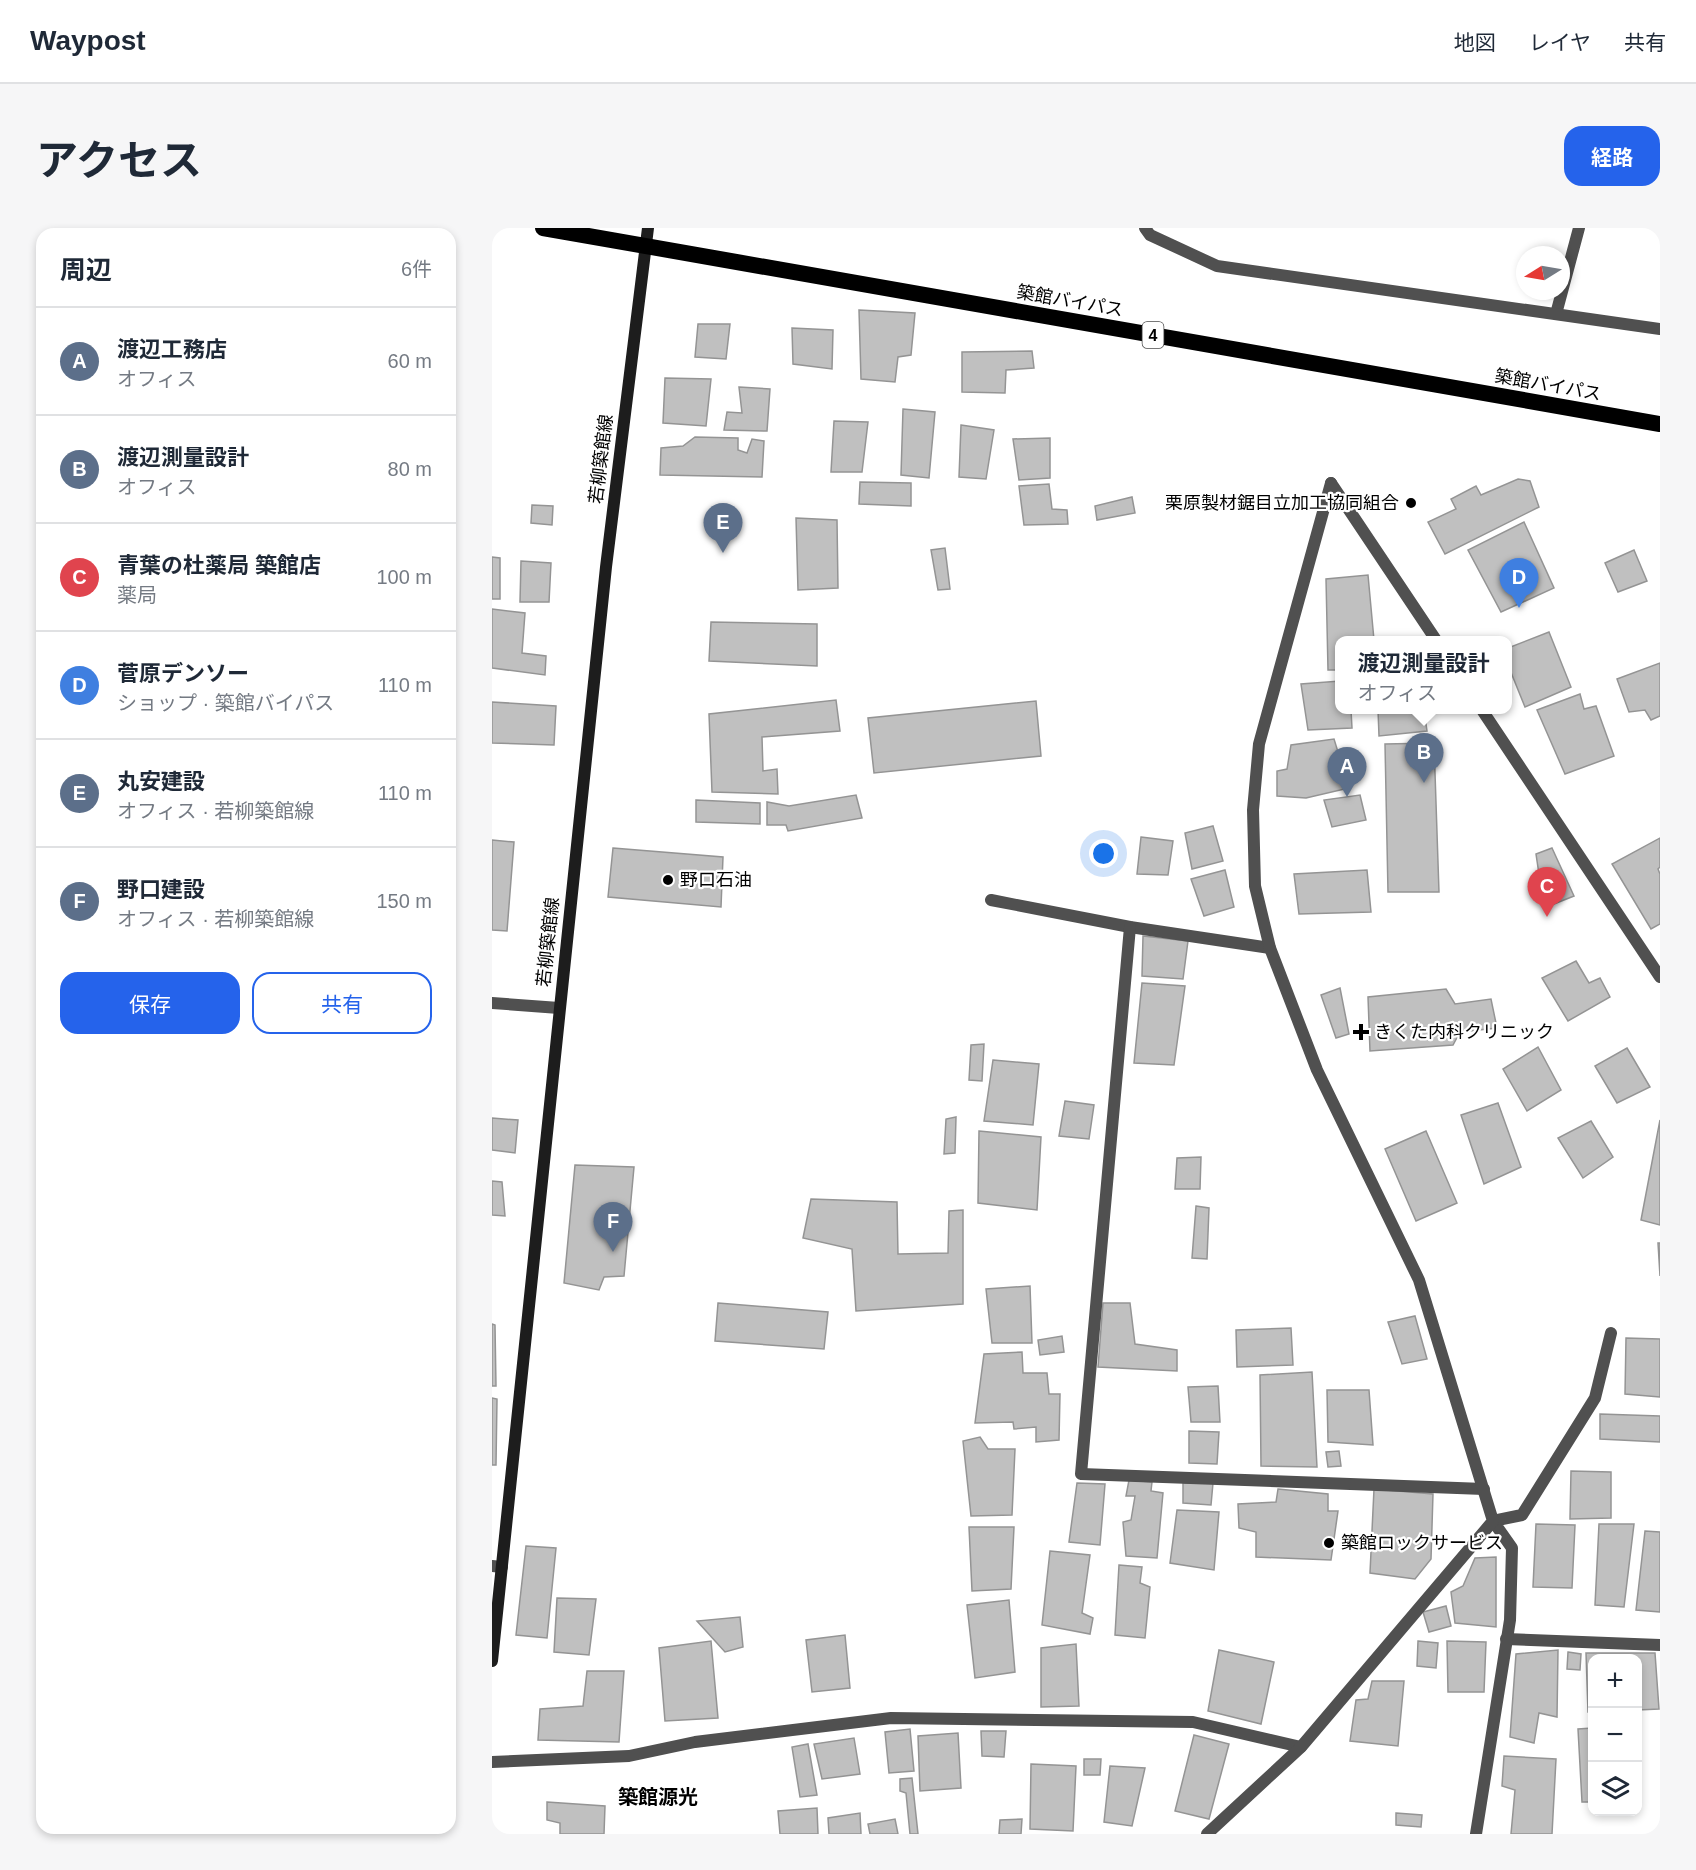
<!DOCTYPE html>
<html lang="ja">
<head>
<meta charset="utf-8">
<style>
  body { margin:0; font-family:Arial,"Noto Sans JP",sans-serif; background:#f6f6f7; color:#1f2937 }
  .controls { position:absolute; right:18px; bottom:18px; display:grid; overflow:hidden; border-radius:12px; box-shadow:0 3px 9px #0003 }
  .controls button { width:54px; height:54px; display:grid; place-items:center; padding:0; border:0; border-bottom:2px solid #e0e1e3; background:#fff; color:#1f2937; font:30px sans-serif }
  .compass { position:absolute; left:1024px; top:18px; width:54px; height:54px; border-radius:50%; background:#fff; box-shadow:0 3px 9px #0003; rotate:259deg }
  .you { position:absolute; left:612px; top:626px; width:21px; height:21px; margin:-15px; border:4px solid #fff; border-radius:50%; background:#1a73e8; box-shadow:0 0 0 9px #1a73e833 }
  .badge { display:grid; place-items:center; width:39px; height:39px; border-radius:50%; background:#2563eb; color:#fff; font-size:20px; font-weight:700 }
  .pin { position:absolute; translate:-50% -50px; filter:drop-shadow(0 2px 3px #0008) }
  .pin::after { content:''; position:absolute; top:32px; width:21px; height:18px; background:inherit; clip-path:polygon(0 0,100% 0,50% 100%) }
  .popup { position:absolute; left:843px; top:408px; width:177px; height:78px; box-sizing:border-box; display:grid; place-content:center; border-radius:12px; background:#fff; filter:drop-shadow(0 2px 4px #0005); font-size:20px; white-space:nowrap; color:#747a83 }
  .popup b { font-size:22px; color:#1f2937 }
  .popup::after { content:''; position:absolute; left:50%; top:100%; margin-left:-12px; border:12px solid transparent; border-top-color:#fff }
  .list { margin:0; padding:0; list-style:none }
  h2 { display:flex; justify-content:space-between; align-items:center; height:78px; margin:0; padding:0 24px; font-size:26px }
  h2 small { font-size:20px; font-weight:400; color:#747a83 }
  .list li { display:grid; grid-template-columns:39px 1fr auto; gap:18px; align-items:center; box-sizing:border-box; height:108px; padding:0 24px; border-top:2px solid #e0e1e3 }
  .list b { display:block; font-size:22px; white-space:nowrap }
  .list p { margin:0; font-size:20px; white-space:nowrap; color:#747a83 }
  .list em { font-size:20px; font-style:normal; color:#747a83 }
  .actions { display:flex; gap:12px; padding:18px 24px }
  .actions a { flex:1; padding:14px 0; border:2px solid #2563eb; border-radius:18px; text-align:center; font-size:21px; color:#2563eb }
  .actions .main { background:#2563eb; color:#fff }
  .icon { flex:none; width:33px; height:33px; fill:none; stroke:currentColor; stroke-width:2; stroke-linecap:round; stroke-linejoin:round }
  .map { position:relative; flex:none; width:1168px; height:1606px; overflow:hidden; border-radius:18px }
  header { display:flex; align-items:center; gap:36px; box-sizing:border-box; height:84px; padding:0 30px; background:#fff; border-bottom:2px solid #e0e1e3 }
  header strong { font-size:28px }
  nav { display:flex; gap:33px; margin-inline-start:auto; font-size:21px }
  .intro { display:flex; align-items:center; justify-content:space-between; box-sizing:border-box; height:144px; padding:0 36px }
  h1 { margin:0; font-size:42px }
  .button { padding:15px 27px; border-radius:18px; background:#2563eb; color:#fff; font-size:21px; font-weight:700 }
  main { display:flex; gap:36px; padding:0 36px }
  aside { flex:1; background:#fff; border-radius:18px; box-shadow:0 3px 9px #0003 }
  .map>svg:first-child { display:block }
  .building { fill:#c0c0c0; stroke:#949494; stroke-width:1.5 }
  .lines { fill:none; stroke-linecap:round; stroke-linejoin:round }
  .service { stroke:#505050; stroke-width:12 }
  .minor { stroke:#505050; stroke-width:12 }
  .tertiary { stroke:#505050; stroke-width:12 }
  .secondary { stroke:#1d1d1d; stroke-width:12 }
  .trunk { stroke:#000; stroke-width:16 }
  .poi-dot { fill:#000; stroke:#fff; stroke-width:2 }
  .labels { text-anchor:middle; stroke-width:4.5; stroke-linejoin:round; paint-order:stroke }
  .shield { fill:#fff; stroke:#4c4c4c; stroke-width:1.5 }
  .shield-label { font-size:16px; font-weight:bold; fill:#000 }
  .street-label { font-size:18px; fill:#000; stroke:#fff }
  .poi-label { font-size:18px; fill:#000; stroke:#fff; text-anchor:start }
  .neighbourhood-label { font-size:20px; font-weight:bold; fill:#000; stroke:#fff }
</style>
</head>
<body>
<header>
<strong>Waypost</strong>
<nav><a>地図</a><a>レイヤ</a><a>共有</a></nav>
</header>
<div class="intro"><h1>アクセス</h1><a class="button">経路</a></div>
<main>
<aside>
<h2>周辺<small>6件</small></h2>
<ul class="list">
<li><span class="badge" style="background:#5c6f8a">A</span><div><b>渡辺工務店</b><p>オフィス</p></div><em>60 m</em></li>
<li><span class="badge" style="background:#5c6f8a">B</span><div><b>渡辺測量設計</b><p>オフィス</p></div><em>80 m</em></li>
<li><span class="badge" style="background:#e0444e">C</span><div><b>青葉の杜薬局 築館店</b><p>薬局</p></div><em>100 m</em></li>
<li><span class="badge" style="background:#3f7fe0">D</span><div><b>菅原デンソー</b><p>ショップ · 築館バイパス</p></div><em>110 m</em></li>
<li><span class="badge" style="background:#5c6f8a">E</span><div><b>丸安建設</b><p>オフィス · 若柳築館線</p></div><em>110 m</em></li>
<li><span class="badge" style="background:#5c6f8a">F</span><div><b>野口建設</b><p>オフィス · 若柳築館線</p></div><em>150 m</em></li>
</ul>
<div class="actions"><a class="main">保存</a><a>共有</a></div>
</aside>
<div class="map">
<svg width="1168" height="1606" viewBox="0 0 1168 1606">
  <rect width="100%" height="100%" fill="#fff"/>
  <g class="building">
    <path d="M367 82 423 85 419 127 406 129 403 154 369 151Z"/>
    <path d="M206 96H238L234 131 203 129Z"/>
    <path d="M300 100 341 102 340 141 301 136Z"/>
    <path d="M540 123 542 140 514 142 513 165 470 164V124Z"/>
    <path d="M173 150 219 151 214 198 171 195Z"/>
    <path d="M247 159 278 161 275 203 232 202 235 184 250 185Z"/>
    <path d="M411 181 443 184 437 250 409 247Z"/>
    <path d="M342 193 376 194 370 244H339Z"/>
    <path d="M469 197 502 202 494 251 467 249Z"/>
    <path d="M203 209 246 210V222L255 225 260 211 272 213 270 249 168 247 169 220 191 218Z"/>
    <path d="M558 210V250L527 252 521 211Z"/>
    <path d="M1026 251 1038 253 1047 279 953 326 936 294 964 281 959 271 984 258 989 267Z"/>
    <path d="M368 254 419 255V278L367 276Z"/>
    <path d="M557 256 560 281 575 282 576 296 532 297 527 258Z"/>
    <path d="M640 269 643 285 605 292 603 278Z"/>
    <path d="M40 277 61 278 60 297 39 295Z"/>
    <path d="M304 290 345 292 346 360 306 362Z"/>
    <path d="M1032 294 1062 360 1009 384 976 322Z"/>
    <path d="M453 320 458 361 446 362 439 322Z"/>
    <path d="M1142 322 1155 353 1126 364 1113 335Z"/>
    <path d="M0 329 8 330V371H0Z"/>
    <path d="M29 333 59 335 57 374H28Z"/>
    <path d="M876 347 882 412H848V442H836L834 351Z"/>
    <path d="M0 381 33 385 30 425 54 428 53 447 0 440Z"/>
    <path d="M219 394 325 396V438L217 433Z"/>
    <path d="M1057 404 1079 459 1033 479 1016 437V420Z"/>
    <path d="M1168 435V488L1159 492 1153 482 1137 484 1125 451Z"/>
    <path d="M848 453V482H859L860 500 816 502 809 456Z"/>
    <path d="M1088 466 1092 481 1104 478 1122 528 1073 546 1045 482Z"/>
    <path d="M344 472 348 503 270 509 271 543 285 541 286 566 220 564 217 486Z"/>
    <path d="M544 473 549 528 382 545 376 490Z"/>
    <path d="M0 474 64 478 62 517 0 515Z"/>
    <path d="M886 482H932L935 503 887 508Z"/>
    <path d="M842 511 857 560 814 570 785 568V543L795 541 799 517Z"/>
    <path d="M942 515 947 664H896L893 516Z"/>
    <path d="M364 567 370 590 296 603 294 597H275V574L297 578Z"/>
    <path d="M868 567 874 592 840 599 832 572Z"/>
    <path d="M204 572 268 575V596L204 594Z"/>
    <path d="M721 598 731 633 700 641 693 605Z"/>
    <path d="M649 609 681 613 676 647 645 646Z"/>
    <path d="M1168 610V639L1166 641 1168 646V696L1159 701 1120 636Z"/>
    <path d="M0 612 22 614 15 703 0 702Z"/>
    <path d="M121 620 231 629 229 679 116 669Z"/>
    <path d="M1060 620 1082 668 1052 680 1044 626Z"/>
    <path d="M733 642 742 679 712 688 699 651Z"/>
    <path d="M875 642 879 684 807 686 802 646Z"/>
    <path d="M651 708 696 713 691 751 650 748Z"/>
    <path d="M1084 733 1097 755 1108 750 1118 769 1076 793 1050 750Z"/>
    <path d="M650 755 693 758 682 837 642 835Z"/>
    <path d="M848 760 857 806 844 810 829 767Z"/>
    <path d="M954 761 963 776 999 771 1005 800 968 804 961 817 878 823 876 769Z"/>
    <path d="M492 816 490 853 477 852 479 817Z"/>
    <path d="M1046 819 1069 862 1035 883 1011 841Z"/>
    <path d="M1135 820 1158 859 1125 875 1103 838Z"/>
    <path d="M501 832 547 836 541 897 492 893Z"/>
    <path d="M573 873 602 877 597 911 567 908Z"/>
    <path d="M1006 875 1029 939 992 956 969 887Z"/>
    <path d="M464 889 463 925 452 926 454 891Z"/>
    <path d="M0 890 26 892 23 925 0 922Z"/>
    <path d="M1168 892V997L1149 992Z"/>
    <path d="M1099 893 1121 929 1091 950 1066 910Z"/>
    <path d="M487 903 549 909 545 982 486 975Z"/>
    <path d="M934 903 965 975 924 993 893 921Z"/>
    <path d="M709 929 708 961H683L685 930Z"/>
    <path d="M83 937 142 939 132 1048 112 1049 107 1062 72 1055Z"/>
    <path d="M0 953 10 954 13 988 0 987Z"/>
    <path d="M319 971 405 974 406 1026 456 1025 457 983 471 982V1076L364 1083 360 1021 311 1010Z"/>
    <path d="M704 978 717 980 715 1031 700 1030Z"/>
    <path d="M1166 1015H1168V1048Z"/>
    <path d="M538 1058 540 1115H500L494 1061Z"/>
    <path d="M226 1075 336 1084 332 1121 223 1113Z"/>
    <path d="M611 1075H638L643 1116 685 1122V1143L606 1139Z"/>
    <path d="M923 1088 935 1131 910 1136 896 1094Z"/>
    <path d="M0 1096 3 1097 4 1158H0Z"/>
    <path d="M799 1100 801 1137 745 1139 744 1102Z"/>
    <path d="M570 1108 572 1124 548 1127 546 1112Z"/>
    <path d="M1134 1110 1168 1111V1169L1133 1166Z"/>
    <path d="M530 1124 531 1145H555L557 1166H568L567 1212 544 1214V1199L522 1201 521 1194 483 1195 492 1126Z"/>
    <path d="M820 1144 825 1239 769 1238 768 1147Z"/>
    <path d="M726 1158 728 1194H699L696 1159Z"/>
    <path d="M835 1162H877L881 1217 836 1214Z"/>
    <path d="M0 1170 5 1171 4 1237H0Z"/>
    <path d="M1108 1186 1168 1188V1214L1108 1211Z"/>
    <path d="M697 1203 727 1204 725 1236 697 1235Z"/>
    <path d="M488 1209 496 1221H523L520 1287 479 1288 471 1213Z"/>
    <path d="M847 1223 849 1238 836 1239 834 1224Z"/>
    <path d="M1079 1243 1119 1244V1290L1078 1291Z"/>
    <path d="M637 1252 660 1254 659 1263 671 1265 665 1330 634 1328 631 1294 639 1292 643 1268H634Z"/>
    <path d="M585 1255 613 1256 608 1317 577 1314Z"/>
    <path d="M691 1255H721L719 1277 691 1275Z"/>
    <path d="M786 1261 836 1266V1283H846L839 1332 764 1329V1304L747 1300 746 1276 784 1274Z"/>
    <path d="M882 1261 941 1266 939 1331 923 1351 878 1345Z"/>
    <path d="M685 1282 727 1284 722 1342 678 1335Z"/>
    <path d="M1044 1296 1083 1297 1080 1360 1041 1359Z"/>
    <path d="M1107 1296H1142L1132 1379 1103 1377Z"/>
    <path d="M477 1299H522L519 1361 480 1363Z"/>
    <path d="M1153 1303 1168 1304V1384L1144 1382Z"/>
    <path d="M34 1318 64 1320 55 1410 24 1407Z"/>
    <path d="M558 1323 598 1327 590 1385 601 1390 598 1406 550 1397Z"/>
    <path d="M1004 1329V1399L963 1395 959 1364 971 1358 983 1330Z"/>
    <path d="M627 1337 650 1339 648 1355 658 1359 653 1410 623 1407Z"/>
    <path d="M65 1370 104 1371 97 1427 62 1424Z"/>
    <path d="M517 1372 523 1444 483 1450 475 1377Z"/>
    <path d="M954 1378 959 1398 937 1404 931 1384Z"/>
    <path d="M248 1389 251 1419 233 1424 205 1393Z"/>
    <path d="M353 1407 358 1460 320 1464 314 1412Z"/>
    <path d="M219 1413 226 1490 173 1493 167 1420Z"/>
    <path d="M926 1413 946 1415 944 1440 925 1438Z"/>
    <path d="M955 1413 994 1414 992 1464H956Z"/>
    <path d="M584 1416 587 1478 549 1479V1420Z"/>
    <path d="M727 1422 782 1434 769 1496 716 1483Z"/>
    <path d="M1066 1422 1065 1489 1047 1485 1042 1515 1018 1509 1024 1426Z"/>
    <path d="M1076 1424 1089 1426 1088 1442 1075 1441Z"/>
    <path d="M1094 1425H1163L1167 1481 1146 1482V1430H1100V1484H1096Z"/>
    <path d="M95 1443H132L127 1514 46 1512 48 1481 91 1478Z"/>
    <path d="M880 1453H912L906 1518 858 1513 864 1472 876 1471Z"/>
    <path d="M1100 1500V1574H1090L1086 1501Z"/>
    <path d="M418 1501 422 1543 397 1545 393 1504Z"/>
    <path d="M489 1503H514L512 1529 490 1528Z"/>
    <path d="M466 1505 469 1560 428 1563 426 1508Z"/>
    <path d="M702 1507 737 1516 717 1591 683 1583Z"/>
    <path d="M362 1510 368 1546 330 1551 322 1516Z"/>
    <path d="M316 1516 325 1567 308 1569 300 1519Z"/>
    <path d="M1012 1528 1064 1531 1060 1606H1019L1023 1562 1010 1558Z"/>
    <path d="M592 1531H609L608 1547H592Z"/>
    <path d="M539 1536 584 1538 581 1603 538 1601Z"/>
    <path d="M618 1538 653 1540 640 1598 612 1594Z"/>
    <path d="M420 1550 426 1606H418L414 1565 408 1563V1551Z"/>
    <path d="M55 1574 113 1578 112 1606H68V1595L55 1592Z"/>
    <path d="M325 1580 326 1606H288L286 1583Z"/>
    <path d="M368 1585 369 1606H337L336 1590Z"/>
    <path d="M904 1585 930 1587 929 1599 904 1597Z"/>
    <path d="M403 1591 406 1606H378L376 1596Z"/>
    <path d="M530 1591 529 1606H507L508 1592Z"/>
  </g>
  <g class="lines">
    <g class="service">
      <path d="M0 1338 10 1339"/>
      <path d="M1014 1411 1168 1417"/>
      <path d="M984 1606 1018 1392 1020 1320 1001 1293 1030 1287 1103 1170 1119 1105"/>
    </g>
    <g class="minor">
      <path d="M1064 86 1087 0"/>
      <path d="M499 672 638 699 778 720"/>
      <path d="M638 699 589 1246 992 1261"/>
      <path d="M0 775 67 780"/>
      <path d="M0 1534 137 1528 203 1514 399 1490 701 1494 809 1519"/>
      <path d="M715 1606 809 1519 1001 1293 927 1052 825 842 778 720 763 658 761 582 767 516 839 255"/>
    </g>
    <g class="tertiary">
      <path d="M653 0 658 7 725 38 1168 101"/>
      <path d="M839 255 944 412"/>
      <path d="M990 482 1168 749"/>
    </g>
    <path class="secondary" d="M0 1433 114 339 156 0"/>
    <path class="trunk" d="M51 0 1168 196"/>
  </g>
  <g class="poi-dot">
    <circle cx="919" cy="275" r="6"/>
    <circle cx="176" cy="652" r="6"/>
    <path d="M866 795h6v6h6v6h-6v6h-6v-6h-6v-6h6z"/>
    <circle cx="837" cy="1315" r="6"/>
  </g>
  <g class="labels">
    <rect class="shield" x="650.5" y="94" width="21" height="26" rx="4.5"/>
    <g class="shield-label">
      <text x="661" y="113">4</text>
    </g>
    <g class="street-label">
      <text transform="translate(578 73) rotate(10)" y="6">築館バイパス</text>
      <text transform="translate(1056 157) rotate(10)" y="6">築館バイパス</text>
      <text transform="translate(109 231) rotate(-83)" y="6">若柳築館線</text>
      <text transform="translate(56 714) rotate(-84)" y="6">若柳築館線</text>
    </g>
    <g class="poi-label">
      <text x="907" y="281" text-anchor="end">栗原製材鋸目立加工協同組合</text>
      <text x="188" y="658">野口石油</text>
      <text x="882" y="810">きくた内科クリニック</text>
      <text x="849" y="1321">築館ロックサービス</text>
    </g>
    <g class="neighbourhood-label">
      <text x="166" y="1576">築館源光</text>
    </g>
  </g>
</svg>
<div class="controls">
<button>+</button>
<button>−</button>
<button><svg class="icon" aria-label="layers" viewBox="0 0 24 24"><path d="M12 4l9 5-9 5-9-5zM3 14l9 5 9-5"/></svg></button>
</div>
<svg class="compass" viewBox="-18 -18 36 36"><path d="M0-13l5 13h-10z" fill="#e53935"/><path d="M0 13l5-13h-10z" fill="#747a83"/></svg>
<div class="you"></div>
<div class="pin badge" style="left:855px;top:569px;background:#5c6f8a">A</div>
<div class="pin badge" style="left:932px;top:555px;background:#5c6f8a">B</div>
<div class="popup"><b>渡辺測量設計</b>オフィス</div>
<div class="pin badge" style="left:1055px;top:689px;background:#e0444e">C</div>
<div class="pin badge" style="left:1027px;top:380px;background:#3f7fe0">D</div>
<div class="pin badge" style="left:231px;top:325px;background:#5c6f8a">E</div>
<div class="pin badge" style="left:121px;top:1024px;background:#5c6f8a">F</div>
</div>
</main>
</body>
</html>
